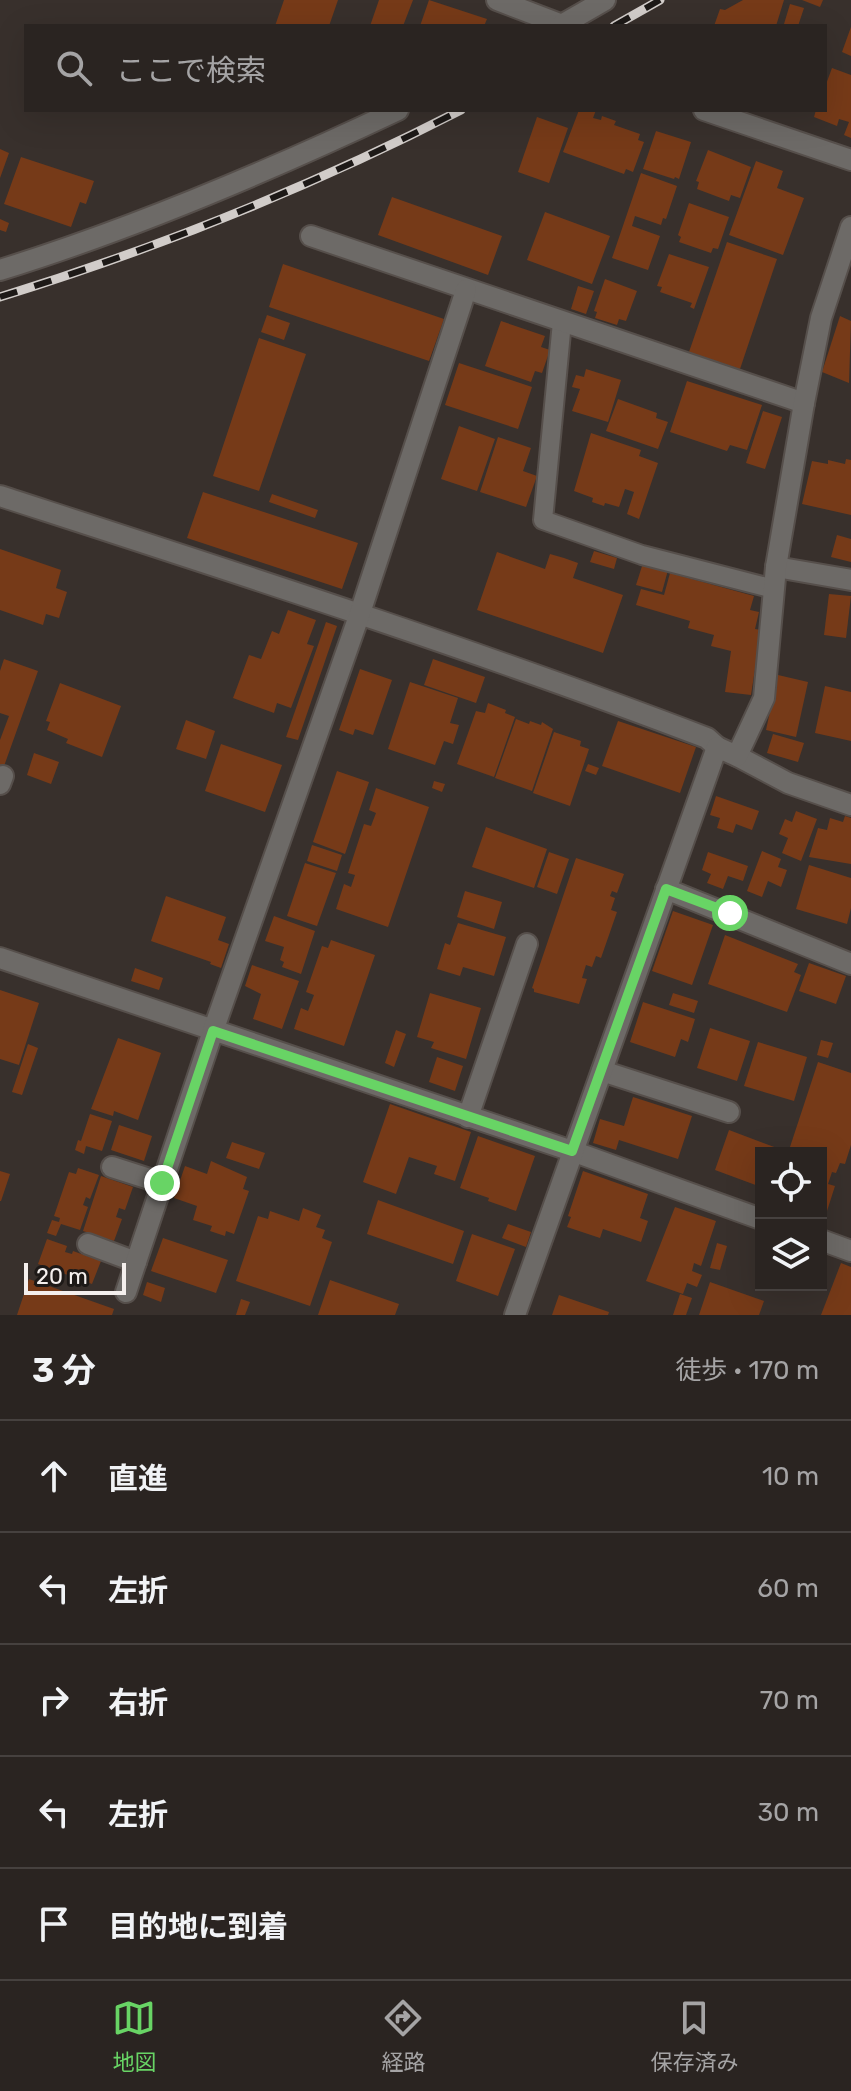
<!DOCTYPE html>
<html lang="ja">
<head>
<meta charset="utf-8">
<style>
  body { margin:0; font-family:Rubik,"Noto Sans JP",sans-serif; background:#322c2a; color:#f1f3f6 }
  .controls { position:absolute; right:24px; bottom:24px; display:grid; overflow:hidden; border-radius:0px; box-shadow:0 8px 32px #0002 }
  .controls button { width:72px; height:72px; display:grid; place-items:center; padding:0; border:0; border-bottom:2px solid #46413f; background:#2a2421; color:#f1f3f6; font:40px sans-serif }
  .scale { position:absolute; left:24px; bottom:20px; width:102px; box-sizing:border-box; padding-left:8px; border:4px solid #f4efed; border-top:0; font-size:22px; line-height:28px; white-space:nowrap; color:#f4efed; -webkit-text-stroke:6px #1d1917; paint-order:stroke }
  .stop { position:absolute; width:24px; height:24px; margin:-18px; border:6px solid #68d465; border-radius:50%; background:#fff }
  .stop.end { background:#68d465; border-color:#fff; box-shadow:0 2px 8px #0008 }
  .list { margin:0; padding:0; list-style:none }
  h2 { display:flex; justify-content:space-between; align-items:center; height:104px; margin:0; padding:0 32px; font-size:34px }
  h2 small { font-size:26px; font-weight:400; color:#a5a4a5 }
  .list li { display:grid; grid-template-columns:52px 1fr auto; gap:24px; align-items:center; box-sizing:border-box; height:112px; padding:0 32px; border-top:2px solid #46413f }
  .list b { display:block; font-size:30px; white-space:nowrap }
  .list em { font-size:26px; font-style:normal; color:#a5a4a5 }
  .icon { flex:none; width:44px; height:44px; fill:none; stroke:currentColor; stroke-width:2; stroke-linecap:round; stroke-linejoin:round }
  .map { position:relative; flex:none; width:851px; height:1315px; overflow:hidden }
  .search { position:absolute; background:#2a2421; box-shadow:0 8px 32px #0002; left:24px; right:24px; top:24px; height:88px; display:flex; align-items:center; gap:20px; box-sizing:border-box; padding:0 28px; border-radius:0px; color:#a5a4a5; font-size:30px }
  .sheet { height:664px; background:#2a2421 }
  nav { display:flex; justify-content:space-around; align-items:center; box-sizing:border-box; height:112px; border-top:2px solid #46413f; background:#2a2421; font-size:22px; color:#a5a4a5 }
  nav a { display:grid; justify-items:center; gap:4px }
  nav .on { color:#68d465 }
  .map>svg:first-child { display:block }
  .building { fill:#763a18 }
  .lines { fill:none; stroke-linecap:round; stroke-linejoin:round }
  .lane-casing { stroke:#564f4b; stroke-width:22 }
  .street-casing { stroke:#564f4b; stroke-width:24 }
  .lane { stroke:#6d6a67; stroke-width:18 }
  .street { stroke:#6d6a67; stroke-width:20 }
  .rail-casing { stroke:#d1ccc9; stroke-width:9 }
  .rail { stroke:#1d1917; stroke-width:6; stroke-dasharray:18; stroke-linecap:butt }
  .route { stroke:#68d465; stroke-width:10 }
</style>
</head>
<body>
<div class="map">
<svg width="851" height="1315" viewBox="0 0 851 1315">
  <rect width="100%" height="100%" fill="#38302c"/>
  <g class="building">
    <path d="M284 0H338L329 26H275Z"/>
    <path d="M379 0H413L403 26H370Z"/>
    <path d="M429 0 487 19 484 26H420Z"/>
    <path d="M743 0H784L776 26H714L720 9 725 10Z"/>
    <path d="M802 0H823L820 7Z"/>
    <path d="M790 4 804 8 798 26 784 24Z"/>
    <path d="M851 27V56L842 52Z"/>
    <path d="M832 68 851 75V138L844 135 849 122 839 119 837 126 814 117 816 110H825V87Z"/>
    <path d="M579 110H596L593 118 601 120 602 116 616 121 614 125 640 134 638 140 644 142 633 172 626 169 624 174 563 152Z"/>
    <path d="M537 117 568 128 549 183 518 172Z"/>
    <path d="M656 131 691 142 679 179 675 177 674 179 643 169Z"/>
    <path d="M0 149 9 153 0 178Z"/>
    <path d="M708 150 751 167 740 198 731 195 729 201 697 189 699 182 696 181Z"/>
    <path d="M21 157 94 181 86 204 80 202 71 227 4 204Z"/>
    <path d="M756 161 783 171 777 188 804 198 783 255 729 235Z"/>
    <path d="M641 173 677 186 666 219 663 218 661 225 635 216 632 226 660 236 648 270 612 258Z"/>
    <path d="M392 197 502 236 488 275 378 235Z"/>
    <path d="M689 203 729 217 718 249 713 248 711 253 679 242 681 237 678 235Z"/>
    <path d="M545 212 610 236 592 284 527 260Z"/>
    <path d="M0 219 9 223 6 232 0 230Z"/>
    <path d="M727 242 777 259 740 369 689 352Z"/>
    <path d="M669 254 709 267 694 309 690 307 692 303 660 292 662 287 657 286Z"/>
    <path d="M283 264 444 319 429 361 269 307Z"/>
    <path d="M605 279 637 291 626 321 619 319 617 325 595 318 597 312 594 311Z"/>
    <path d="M578 286 594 291 586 314 571 309Z"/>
    <path d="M267 315 290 323 284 340 261 332Z"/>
    <path d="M840 316 851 321 849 383 822 372Z"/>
    <path d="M501 321 545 336 541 347 550 350 542 373 535 371 531 382 485 366Z"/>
    <path d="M259 338 306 354 259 491 213 476Z"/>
    <path d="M459 363 532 387 518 429 445 405Z"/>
    <path d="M586 369 621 380 608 422 572 411 580 389 572 387 576 375 584 377Z"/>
    <path d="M687 381 762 405 747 450 730 445 727 451 670 432Z"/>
    <path d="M618 399 657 413 656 418 668 422 658 449 606 431Z"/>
    <path d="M763 411 782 417 765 469 746 463Z"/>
    <path d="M459 426 495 439 477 491 441 479Z"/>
    <path d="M591 433 641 450 639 456 658 463 639 519 627 514 634 492 625 489 619 507 605 503 604 506 592 502 593 498 574 491Z"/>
    <path d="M498 437 531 448 523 471 537 476 526 507 480 492Z"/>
    <path d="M846 459 851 460V515L802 504 812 461 828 464V460L845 464Z"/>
    <path d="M203 492 358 543 342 589 187 538Z"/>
    <path d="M272 494 318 510 315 518 269 502Z"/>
    <path d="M837 535 851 539V562L831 557Z"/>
    <path d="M0 549 61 570 56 588 67 592 59 618 46 614 43 625 0 610Z"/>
    <path d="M594 551 617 558 614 569 590 562Z"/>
    <path d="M497 552 545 569 550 554 564 558 578 563 573 578 623 595 603 653 477 610Z"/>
    <path d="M643 563 668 570 662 592 636 585Z"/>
    <path d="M670 573 754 596 750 610 759 612 755 629 761 630 751 695 725 692 731 651 711 646 714 635 688 628 690 621 636 605 641 589 664 595Z"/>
    <path d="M829 594 851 596 846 638 824 635Z"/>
    <path d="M288 610 316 620 307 644 314 646 291 708 277 703 274 713 233 698 249 655 261 659 272 631 279 634Z"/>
    <path d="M326 622 337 626 298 740 286 737Z"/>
    <path d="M4 659 38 671 3 769 0 767V740L9 716 0 713V671Z"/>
    <path d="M433 659 485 677 476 703 424 685Z"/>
    <path d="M360 669 392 680 373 735 355 729 353 735 339 730Z"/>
    <path d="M778 675 808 682 796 737 766 730Z"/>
    <path d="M410 682 458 698 450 723 459 725 453 744 444 741 435 765 388 749Z"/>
    <path d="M60 683 121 706 102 757 66 743 68 739 47 730 50 722 46 721Z"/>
    <path d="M825 686 851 692V741L815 733Z"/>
    <path d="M488 703 506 710 505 713 515 717 494 777 457 764 476 711 485 713Z"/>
    <path d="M516 719 529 724 530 721 541 725 542 722 553 729 532 791 495 778Z"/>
    <path d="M186 720 215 731 206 759 176 749Z"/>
    <path d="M618 721 696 747 680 793 602 766Z"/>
    <path d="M554 732 581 741 580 746 589 749 570 806 533 793Z"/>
    <path d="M773 734 804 743 798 762 767 753Z"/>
    <path d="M221 744 282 765 265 812 205 791Z"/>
    <path d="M34 753 59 762 51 784 27 775Z"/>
    <path d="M588 764 599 768 596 775 585 771Z"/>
    <path d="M337 771 369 782 345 854 313 842Z"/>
    <path d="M434 781 445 784 442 792 432 788Z"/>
    <path d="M376 788 429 807 388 927 336 909 344 884 351 887 355 875 348 873 364 824 371 826 376 813 369 810Z"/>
    <path d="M716 796 759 811 752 830 736 824 733 833 717 828 720 818 710 815Z"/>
    <path d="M796 811 817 819 801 861 782 853 788 838 779 834 785 819 792 822Z"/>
    <path d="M845 816 851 818V864L809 857 818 828 827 830 830 818 843 822Z"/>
    <path d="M486 827 547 849 534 888 472 867Z"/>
    <path d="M312 845 342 855 337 871 307 861Z"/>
    <path d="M762 851 781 859 778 867 787 870 781 887 768 881 762 897 747 891Z"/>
    <path d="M549 852 569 859 557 894 537 887Z"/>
    <path d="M708 852 748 866 743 881 728 876 723 889 707 883 711 874 702 870Z"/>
    <path d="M576 858 624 874 617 893 612 891 610 896 615 898 611 910 617 912 601 958 596 956 592 967 586 965 582 978 587 979 579 1004 534 992V989L532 988Z"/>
    <path d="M305 863 336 873 317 926 287 916Z"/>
    <path d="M809 865 851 878V908L847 924 796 909Z"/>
    <path d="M465 891 502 902 494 929 457 917Z"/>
    <path d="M166 896 226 917 218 940 229 944 221 968 210 964 211 962 151 941Z"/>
    <path d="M673 911 713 925 692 985 652 971Z"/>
    <path d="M274 916 315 931 301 974 282 967 284 962 280 960 284 947 265 941Z"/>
    <path d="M458 923 506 937 494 976 463 967 460 976 437 969 445 943 450 945Z"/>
    <path d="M725 935 798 964 794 972 801 975 787 1012 708 984Z"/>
    <path d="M331 940 375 955 344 1046 294 1029 301 1008 308 1011 314 995 306 992 322 946 328 948Z"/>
    <path d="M809 963 846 976 836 1004 799 991Z"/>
    <path d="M252 965 299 981 282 1029 253 1019 261 994 245 986Z"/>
    <path d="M135 968 163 978 159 990 131 981Z"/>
    <path d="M0 990 39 1003 19 1065 0 1059Z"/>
    <path d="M430 993 481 1008 466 1059 431 1048 434 1042 417 1037Z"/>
    <path d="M673 993 698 1001 694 1013 669 1005Z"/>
    <path d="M643 1002 695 1019 688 1042 681 1039 675 1057 630 1042Z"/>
    <path d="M710 1028 750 1041 737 1081 697 1068Z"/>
    <path d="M396 1030 406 1034 394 1067 385 1063Z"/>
    <path d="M118 1038 161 1053 138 1120 114 1111 113 1116 91 1109Z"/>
    <path d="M821 1040 833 1043 828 1058 817 1055Z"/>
    <path d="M758 1042 807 1057 794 1101 744 1086Z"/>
    <path d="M28 1044 38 1048 22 1095 12 1092Z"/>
    <path d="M437 1057 463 1066 455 1091 429 1082Z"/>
    <path d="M818 1062 851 1073V1145L845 1164 840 1163 836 1173 832 1172 828 1184 835 1186 827 1211 821 1209V1153H788Z"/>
    <path d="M633 1097 692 1116 678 1159 619 1140 616 1150 593 1143 600 1119 624 1126Z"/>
    <path d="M390 1104 471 1132 455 1181 434 1174 437 1166 409 1157 396 1194 363 1182Z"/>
    <path d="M90 1114 112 1121 102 1151 86 1146 84 1154 75 1150 78 1140 81 1141Z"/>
    <path d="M119 1125 152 1136 144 1161 111 1150Z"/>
    <path d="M729 1130 777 1148 776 1153H761V1187L715 1170Z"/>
    <path d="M478 1136 535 1156 516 1211 488 1201 489 1198 460 1188Z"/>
    <path d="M232 1142 265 1153 259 1169 226 1158Z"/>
    <path d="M211 1161 247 1177 243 1189 249 1191 234 1234 226 1231 225 1236 210 1231 212 1226 193 1220 197 1206 174 1198 185 1166 207 1174Z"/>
    <path d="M78 1168 99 1175 90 1199 86 1197 83 1205 88 1207 80 1230 61 1224 56 1236 47 1233 52 1220 59 1222 60 1218 54 1216 69 1172 76 1174Z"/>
    <path d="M0 1171 10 1174 1 1201H0Z"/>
    <path d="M583 1171 648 1194 640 1218 648 1221 641 1242 603 1229 600 1238 567 1227 571 1217 568 1216Z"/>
    <path d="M101 1176 133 1187 125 1210 119 1208 116 1217 122 1219 114 1241 83 1231Z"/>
    <path d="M378 1200 464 1231 453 1264 367 1234Z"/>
    <path d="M675 1207 716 1221 701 1266 694 1263 692 1271 702 1275 697 1287 687 1283 683 1294 646 1281Z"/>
    <path d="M303 1208 321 1215 316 1227 325 1230 322 1238 332 1242 310 1306 236 1281 258 1216 268 1219 270 1211 299 1221Z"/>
    <path d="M508 1224 531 1232 526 1247 502 1238Z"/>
    <path d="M472 1234 515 1249 498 1296 456 1281Z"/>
    <path d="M163 1238 228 1260 216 1293 151 1271Z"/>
    <path d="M47 1239 67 1246 65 1252 72 1254 73 1251 101 1261 92 1284 38 1264Z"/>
    <path d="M717 1243 727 1246 720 1270 710 1268Z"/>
    <path d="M841 1263 851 1267V1315H821Z"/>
    <path d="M29 1279 114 1309 112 1315H17Z"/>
    <path d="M330 1280 399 1304 395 1315H318Z"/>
    <path d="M147 1282 165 1288 161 1302 143 1295Z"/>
    <path d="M710 1282 764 1301 759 1315H699Z"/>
    <path d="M680 1294 692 1298 686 1315H673Z"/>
    <path d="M559 1295 609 1312 608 1315H552Z"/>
    <path d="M241 1299 250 1302 245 1315H236Z"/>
  </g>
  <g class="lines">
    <g class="lane-casing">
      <path id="lane" d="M562 322 543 520 642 555 774 589"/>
    </g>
    <g class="street-casing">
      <g id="street">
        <path d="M497 0 565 26"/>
        <path d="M560 26 605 0"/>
        <path d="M704 110 851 160"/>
        <path d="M311 236 804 403"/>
        <path d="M0 270C136 228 269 171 398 110"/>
        <path d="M0 496C237 573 474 649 707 738L717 747"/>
        <path d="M776 567 851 580"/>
        <path d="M737 756 788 783 851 805"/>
        <path d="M0 784 3 776"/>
        <path d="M666 889 851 964"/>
        <path d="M0 958 572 1151 761 1219"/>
        <path d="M602 1071 729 1112"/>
        <path d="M468 1117 527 944"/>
        <path d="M112 1167 162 1183"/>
        <path d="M821 1240 851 1251"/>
        <path d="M88 1244 136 1262"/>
        <path d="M126 1292 213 1031 360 613 466 290"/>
        <path d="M515 1315 717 747 737 756 764 698 776 567 804 403 821 318 851 227"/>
      </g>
    </g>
    <use href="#lane" class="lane"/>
    <use href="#street" class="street"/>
    <g class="rail-casing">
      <g id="rail">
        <path d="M614 26 660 0"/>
        <path d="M0 297C158 248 313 186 461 110"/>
      </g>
    </g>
    <use href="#rail" class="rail"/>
  </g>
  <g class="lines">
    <path class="route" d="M162 1183 213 1031 572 1151 666 889 730 913"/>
  </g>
</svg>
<div class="controls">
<button><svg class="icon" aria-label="locate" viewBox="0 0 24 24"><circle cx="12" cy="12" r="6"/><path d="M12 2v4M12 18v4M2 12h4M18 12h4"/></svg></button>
<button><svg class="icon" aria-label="layers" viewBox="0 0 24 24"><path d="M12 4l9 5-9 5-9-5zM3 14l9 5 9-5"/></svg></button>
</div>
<div class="scale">20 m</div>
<div class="stop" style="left:730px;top:913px"></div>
<div class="stop end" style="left:162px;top:1183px"></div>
<div class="search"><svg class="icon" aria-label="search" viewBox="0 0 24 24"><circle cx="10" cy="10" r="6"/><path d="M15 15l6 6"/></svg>ここで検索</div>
</div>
<section class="sheet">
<h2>3 分<small>徒歩 · 170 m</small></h2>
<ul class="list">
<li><svg class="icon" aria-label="ahead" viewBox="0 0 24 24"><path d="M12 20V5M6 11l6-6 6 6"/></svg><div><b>直進</b></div><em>10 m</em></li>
<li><svg class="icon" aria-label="left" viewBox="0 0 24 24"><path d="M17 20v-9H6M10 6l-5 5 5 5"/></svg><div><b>左折</b></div><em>60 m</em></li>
<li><svg class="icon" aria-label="right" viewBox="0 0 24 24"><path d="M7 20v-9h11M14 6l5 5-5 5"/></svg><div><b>右折</b></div><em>70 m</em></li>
<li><svg class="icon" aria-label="left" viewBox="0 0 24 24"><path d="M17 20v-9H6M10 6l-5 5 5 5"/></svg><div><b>左折</b></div><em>30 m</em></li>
<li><svg class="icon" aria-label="arrive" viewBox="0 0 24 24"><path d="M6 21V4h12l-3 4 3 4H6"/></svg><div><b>目的地に到着</b></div></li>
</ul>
</section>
<nav>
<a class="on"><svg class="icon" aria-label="map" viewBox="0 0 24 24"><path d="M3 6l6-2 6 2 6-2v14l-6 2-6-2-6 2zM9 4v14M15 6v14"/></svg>地図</a>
<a><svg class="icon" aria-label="directions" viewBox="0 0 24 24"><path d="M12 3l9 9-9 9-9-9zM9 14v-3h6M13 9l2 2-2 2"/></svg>経路</a>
<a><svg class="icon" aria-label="saved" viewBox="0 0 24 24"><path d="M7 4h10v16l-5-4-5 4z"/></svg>保存済み</a>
</nav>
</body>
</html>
